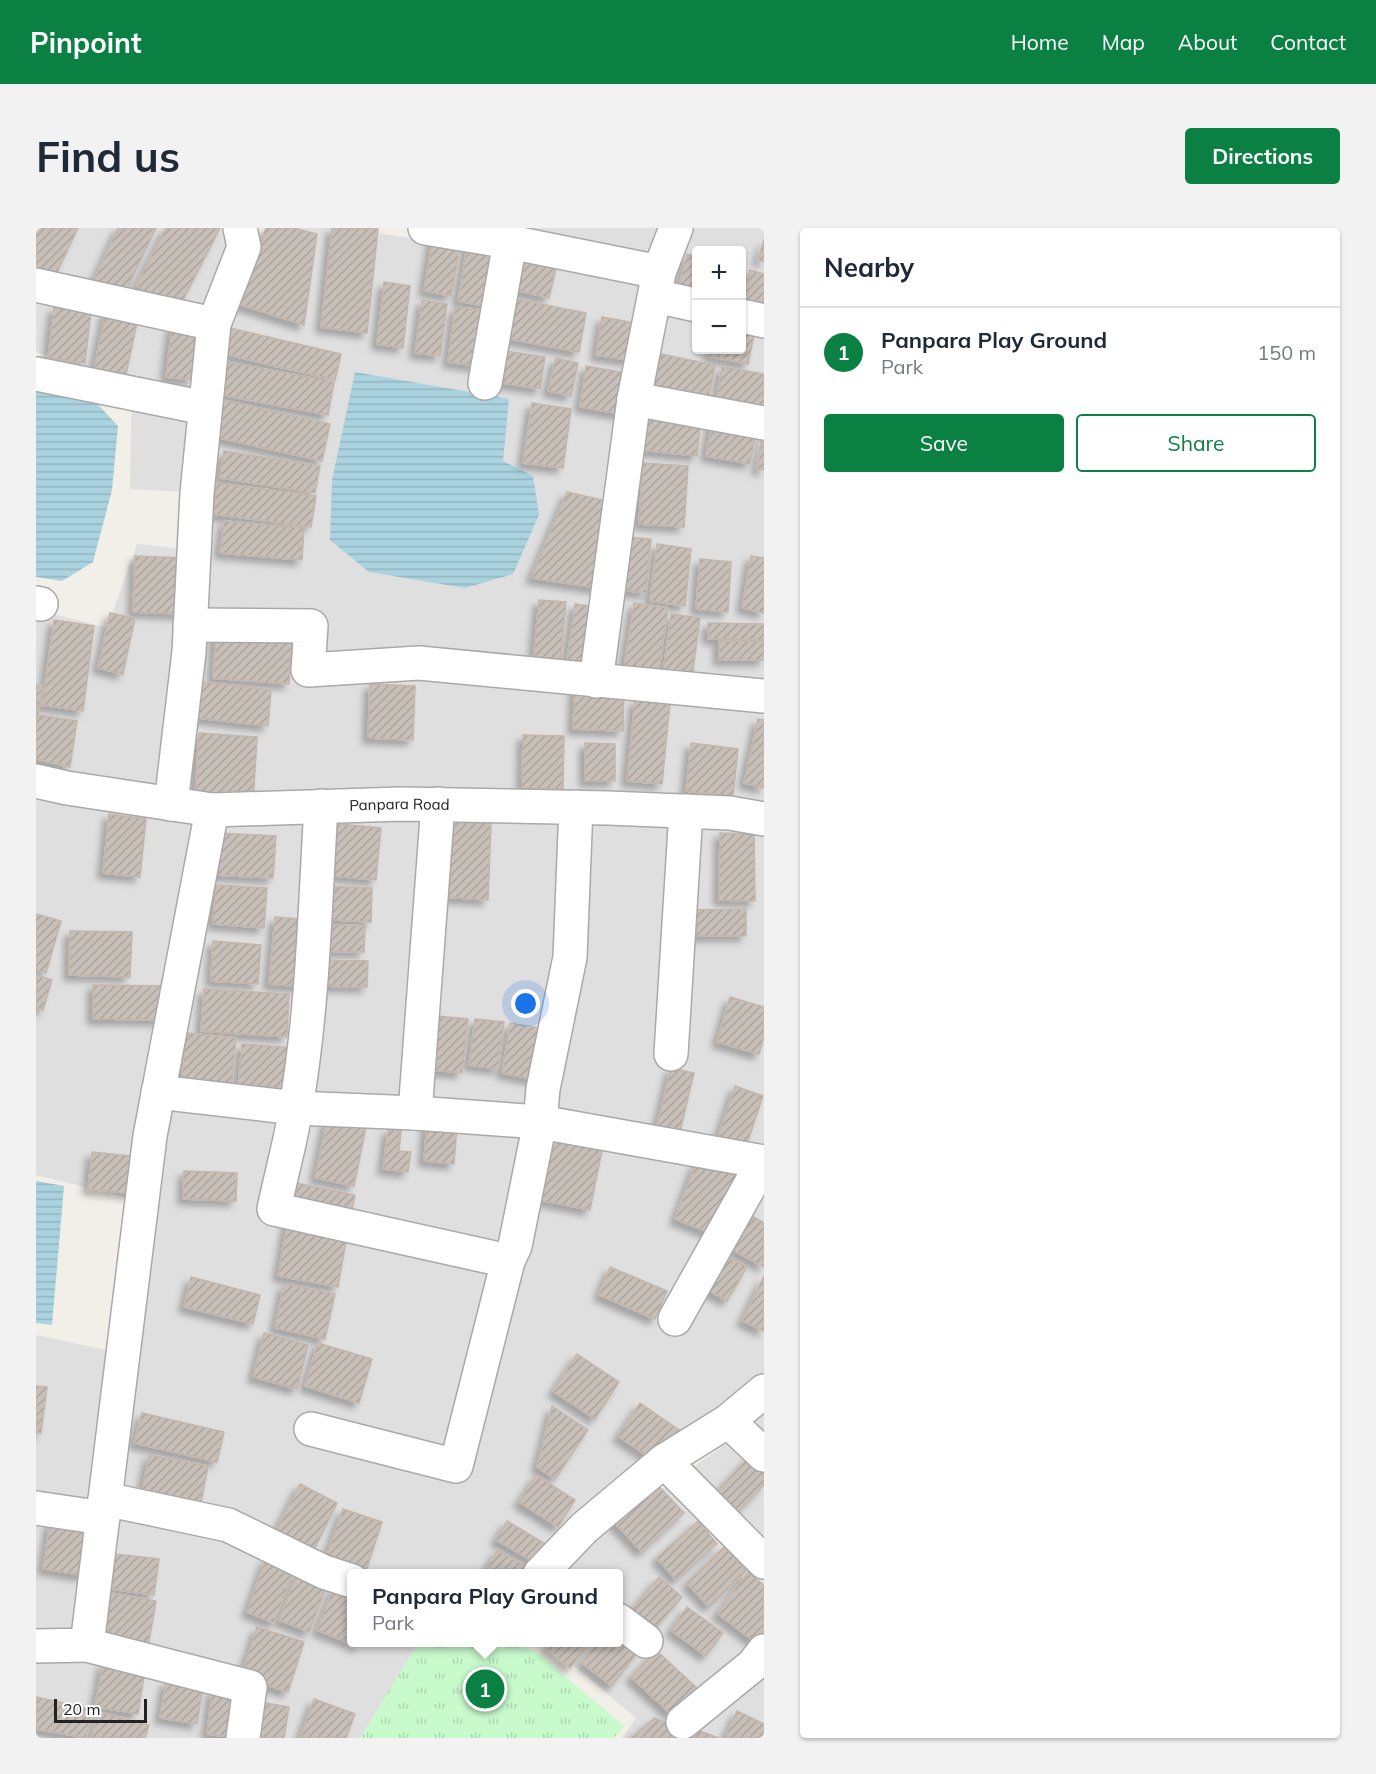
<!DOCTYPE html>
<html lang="en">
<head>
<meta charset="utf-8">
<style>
  body { margin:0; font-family:Mulish,sans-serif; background:#f2f2f3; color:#1f2937 }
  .controls { position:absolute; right:18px; top:18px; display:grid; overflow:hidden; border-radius:6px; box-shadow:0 2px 4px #0004 }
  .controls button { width:54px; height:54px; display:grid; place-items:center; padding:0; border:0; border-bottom:2px solid #e0e1e3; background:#fff; color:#1f2937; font:30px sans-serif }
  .scale { position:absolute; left:18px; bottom:15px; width:93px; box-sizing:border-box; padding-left:6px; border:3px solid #222; border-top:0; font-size:16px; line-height:21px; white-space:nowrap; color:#222; -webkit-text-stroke:4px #fff; paint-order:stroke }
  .you { position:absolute; left:490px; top:776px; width:21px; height:21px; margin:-15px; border:4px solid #fff; border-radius:50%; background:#1a73e8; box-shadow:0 0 0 9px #1a73e833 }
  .badge { display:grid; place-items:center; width:39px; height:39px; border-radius:50%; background:#0b8043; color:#fff; font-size:20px; font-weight:700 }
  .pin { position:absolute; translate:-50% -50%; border:3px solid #fff; box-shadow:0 2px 6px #0006 }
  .popup { position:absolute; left:311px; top:1341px; width:276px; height:78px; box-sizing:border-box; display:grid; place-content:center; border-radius:6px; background:#fff; filter:drop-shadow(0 2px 4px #0005); font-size:20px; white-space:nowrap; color:#747a83 }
  .popup b { font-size:22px; color:#1f2937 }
  .popup::after { content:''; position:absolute; left:50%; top:100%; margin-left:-12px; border:12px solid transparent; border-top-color:#fff }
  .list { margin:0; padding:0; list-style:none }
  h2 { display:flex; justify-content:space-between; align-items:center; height:78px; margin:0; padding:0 24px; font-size:26px }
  h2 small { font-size:20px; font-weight:400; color:#747a83 }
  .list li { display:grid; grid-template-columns:39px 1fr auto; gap:18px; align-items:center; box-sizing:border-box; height:90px; padding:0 24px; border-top:2px solid #e0e1e3 }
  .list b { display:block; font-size:22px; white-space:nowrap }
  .list p { margin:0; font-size:20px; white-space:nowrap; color:#747a83 }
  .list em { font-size:20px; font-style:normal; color:#747a83 }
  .actions { display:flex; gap:12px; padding:18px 24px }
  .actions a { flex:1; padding:14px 0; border:2px solid #0b8043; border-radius:6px; text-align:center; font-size:21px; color:#0b8043 }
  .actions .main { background:#0b8043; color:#fff }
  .map { position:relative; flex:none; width:728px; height:1510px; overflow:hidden; border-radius:6px }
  header { display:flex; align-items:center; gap:36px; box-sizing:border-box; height:84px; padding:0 30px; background:#0b8043; color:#fff }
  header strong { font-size:28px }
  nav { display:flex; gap:33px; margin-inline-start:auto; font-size:21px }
  .intro { display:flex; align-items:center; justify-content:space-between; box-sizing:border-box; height:144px; padding:0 36px }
  h1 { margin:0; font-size:42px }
  .button { padding:15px 27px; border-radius:6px; background:#0b8043; color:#fff; font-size:21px; font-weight:700 }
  main { display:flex; gap:36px; padding:0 36px }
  aside { flex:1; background:#fff; border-radius:6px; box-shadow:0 2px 4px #0004 }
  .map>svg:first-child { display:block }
  .residential { fill:#e0dfdf }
  .park { fill:url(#park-tufts) }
  .water { fill:url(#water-rules) }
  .building { fill:url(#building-hatch); stroke:#c4b6ab; stroke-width:1.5; filter:url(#shadow) }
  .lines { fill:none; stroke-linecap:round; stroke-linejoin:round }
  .minor-casing { stroke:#a9a9a9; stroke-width:36 }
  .minor { stroke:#fff; stroke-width:33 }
  .labels { text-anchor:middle; stroke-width:4.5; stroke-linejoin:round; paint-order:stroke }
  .street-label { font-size:15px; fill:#222; stroke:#fff }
</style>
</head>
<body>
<header>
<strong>Pinpoint</strong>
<nav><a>Home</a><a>Map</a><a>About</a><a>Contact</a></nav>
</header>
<div class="intro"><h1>Find us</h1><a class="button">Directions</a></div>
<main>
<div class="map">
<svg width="728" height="1510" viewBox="0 0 728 1510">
  <defs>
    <pattern id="park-tufts" width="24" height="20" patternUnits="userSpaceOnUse" patternTransform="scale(1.5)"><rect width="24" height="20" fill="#c8facc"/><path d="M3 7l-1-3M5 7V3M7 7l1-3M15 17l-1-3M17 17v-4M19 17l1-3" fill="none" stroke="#acd6af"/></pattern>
    <pattern id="water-rules" width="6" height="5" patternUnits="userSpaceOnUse" patternTransform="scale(1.5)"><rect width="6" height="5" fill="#aad3df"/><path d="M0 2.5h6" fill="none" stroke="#92b5bf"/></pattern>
    <pattern id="building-hatch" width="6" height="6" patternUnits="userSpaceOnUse" patternTransform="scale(1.5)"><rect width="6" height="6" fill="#c7bfb8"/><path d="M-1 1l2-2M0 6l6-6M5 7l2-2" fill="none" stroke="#aba49e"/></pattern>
    <filter id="shadow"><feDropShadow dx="-5.5" dy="5.5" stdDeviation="3" flood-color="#0004"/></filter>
  </defs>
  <rect width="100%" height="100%" fill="#f2efe9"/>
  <g class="residential">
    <path d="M0 0H191L195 19 151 264 94 261 96 152 0 124Z"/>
    <path d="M250 0H309L500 29 612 55 660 86V122H706V97L728 103V584L181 571 148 562 192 93 220 31 225 6Z"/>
    <path d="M467 0H728V80L706 75V22H660V64Z"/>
    <path d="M101 316 140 320 146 403 127 562 0 538V381L71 400Z"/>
    <path d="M0 561 163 588 97 971 0 947Z"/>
    <path d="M527 588 522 724 488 902 728 944V1146L540 1286 487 1345H338L299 1333 203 1283 86 1260 120 938 188 592Z"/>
    <path d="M555 590 728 600V925L513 883Z"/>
    <path d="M0 1107 75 1123 57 1277 0 1269Z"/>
    <path d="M728 1185V1510H586L600 1490 511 1415 582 1414V1346L524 1345 566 1304 697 1211Z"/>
    <path d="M83 1287 180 1302 315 1364 316 1414 383 1415 324 1510H0V1434L59 1430Z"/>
    <path d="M0 1289 58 1299 41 1405 0 1406Z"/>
  </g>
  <path class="park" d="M383 1414 472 1415 500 1424 588 1498 578 1510H324Z"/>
  <g class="water">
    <path d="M319 144 473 171 467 233 497 248 503 287 477 346 429 360 333 344 294 312 296 252Z"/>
    <path d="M0 157 56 170 82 198 76 262 57 334 26 353 0 349Z"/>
    <path d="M0 953 28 958 16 1097 0 1095Z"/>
  </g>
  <g class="building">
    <path d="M0 0H42L16 55 0 47Z"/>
    <path d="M82 0H120L86 71 56 57Z"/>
    <path d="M130 0H184L143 80 100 58Z"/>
    <path d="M230 0H258L281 6 268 97 202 76Z"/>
    <path d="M296 0 342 1 331 105 285 99Z"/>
    <path d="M397 8 425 13 415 68 388 63Z"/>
    <path d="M728 11V34L722 32Z"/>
    <path d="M432 13 464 19 453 79 422 73Z"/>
    <path d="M484 22 522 32 513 70 475 61Z"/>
    <path d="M651 26 660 29V72L641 67Z"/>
    <path d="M714 42 728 46V86L706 76Z"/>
    <path d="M348 54 374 58 367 120 341 116Z"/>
    <path d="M475 70 550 85 543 124 468 110Z"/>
    <path d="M386 72 411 76 404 128 379 125Z"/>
    <path d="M18 79 55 84 49 135 12 130Z"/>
    <path d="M419 79 448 82 441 138 412 134Z"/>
    <path d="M70 83 102 90 88 156 56 150Z"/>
    <path d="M566 89 605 96 599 133 560 127Z"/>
    <path d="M706 94 720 97 712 136 672 128 673 122H706Z"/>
    <path d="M136 97 162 100 156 152 130 149Z"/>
    <path d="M194 100 305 126 299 152 188 126Z"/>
    <path d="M471 123 509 129 504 161 466 155Z"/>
    <path d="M625 126 679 137 672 173 617 162Z"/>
    <path d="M520 130 542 135 535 168 512 163Z"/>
    <path d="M185 133 298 154 292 187 179 166Z"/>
    <path d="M550 138 597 146 590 187 544 179Z"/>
    <path d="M686 139 728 146V181L679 180Z"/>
    <path d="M182 171 294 196 286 233 174 208Z"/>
    <path d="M496 175 535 181 527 240 487 235Z"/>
    <path d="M600 180 665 187 661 228 595 221Z"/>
    <path d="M677 188 721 197 714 236 670 228Z"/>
    <path d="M727 200H728V242L721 241Z"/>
    <path d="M188 223 284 238 279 265 184 250Z"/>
    <path d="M607 235 652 238 648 299 603 296Z"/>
    <path d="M181 255 280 268 275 299 177 286Z"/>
    <path d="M531 264 580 275 567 361 495 350Z"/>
    <path d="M188 293 268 300 266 332 184 325Z"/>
    <path d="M581 308 615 311 610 365 576 361Z"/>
    <path d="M621 316 655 321 649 378 614 373Z"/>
    <path d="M99 328 148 330 146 386 97 384Z"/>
    <path d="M715 328 728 330V385L706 380Z"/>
    <path d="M664 331 695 334 692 384 660 381Z"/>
    <path d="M503 372 530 374 524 437 497 435Z"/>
    <path d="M598 375 632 380 621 452 587 447Z"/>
    <path d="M539 376 561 379 553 442 530 439Z"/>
    <path d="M74 385 99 390 87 446 62 440Z"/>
    <path d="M635 386 664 390 655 458 626 454Z"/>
    <path d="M18 392 58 398 47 483 6 477Z"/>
    <path d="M672 395 728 396V412L672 411Z"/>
    <path d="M180 403 256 409 253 456 177 450Z"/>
    <rect x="683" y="413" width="45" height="19"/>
    <path d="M166 454 235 462 232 498 162 490Z"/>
    <path d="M334 456 379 458 377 512 332 510Z"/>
    <path d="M0 457 7 458 2 487 41 493 34 539 0 531Z"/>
    <path d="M539 457 588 460 587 503 537 501Z"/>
    <path d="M599 472 634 475 626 556 591 553Z"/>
    <path d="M722 491 728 492V560L708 555Z"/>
    <path d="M163 505 221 509 217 574 159 570Z"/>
    <path d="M487 507 528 508 527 561 486 560Z"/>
    <path d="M549 515 579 516V553H549Z"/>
    <path d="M655 515 702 521 697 568 650 563Z"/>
    <path d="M73 586 110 591 104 649 67 645Z"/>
    <path d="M412 592 455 595 452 672 408 669Z"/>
    <path d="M293 595 345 600 340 652 288 647Z"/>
    <path d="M182 605 240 608 237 650 180 647Z"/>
    <path d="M684 605 718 606 719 673 683 672Z"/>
    <path d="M180 657 231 660 228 700 177 696Z"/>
    <path d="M284 658 336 660 335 694 282 691Z"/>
    <path d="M710 681V708H653L652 682Z"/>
    <path d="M0 686 25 693 10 745 0 742Z"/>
    <path d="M239 689 276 692 270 759 233 756Z"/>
    <path d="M280 696 329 698 328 724 280 723Z"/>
    <path d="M34 703 96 704 94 749 33 747Z"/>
    <path d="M177 713 225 717 222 756 175 753Z"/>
    <path d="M281 732 332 733 331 759 281 758Z"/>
    <path d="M0 747 16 752 7 782 0 780Z"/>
    <path d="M57 757 136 758V792L57 791Z"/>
    <path d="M168 761 253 766 251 809 165 803Z"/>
    <path d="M694 769 728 779V809L723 826 681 814Z"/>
    <path d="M401 788 432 791 426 845 396 842Z"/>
    <path d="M439 791 468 794 462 841 433 837Z"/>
    <path d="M474 795 510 801 502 852 466 845Z"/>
    <path d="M150 805 200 810 195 861 145 856Z"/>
    <path d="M206 816 258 820 254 864 202 860Z"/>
    <path d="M635 840 658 845 642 912 619 906Z"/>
    <path d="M699 858 727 868 709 922 681 912Z"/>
    <path d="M291 891 330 899 318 958 279 950Z"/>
    <path d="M391 894 421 896 418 936 388 933Z"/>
    <path d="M352 901 365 903 363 923 375 924 372 944 347 941Z"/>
    <path d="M512 906 567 917 554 982 499 971Z"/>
    <path d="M56 924 113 930 109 967 52 961Z"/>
    <path d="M660 934 701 949 679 1007 639 991Z"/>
    <path d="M148 943 201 945 200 973 147 971Z"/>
    <path d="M250 953 319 967 314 992 245 976Z"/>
    <path d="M716 988 728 995V1039L698 1023Z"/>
    <path d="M252 990 312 1001 302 1059 242 1048Z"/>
    <path d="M686 1025 711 1039 691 1073 666 1059Z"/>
    <path d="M574 1039 631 1063 619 1091 563 1067Z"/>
    <path d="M728 1048V1103L706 1093Z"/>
    <path d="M155 1049 224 1067 217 1096 148 1079Z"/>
    <path d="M248 1056 299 1066 289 1111 239 1100Z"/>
    <path d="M228 1105 272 1117 261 1161 217 1149Z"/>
    <path d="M282 1115 336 1131 323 1175 269 1158Z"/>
    <path d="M541 1126 583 1154 559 1191 517 1163Z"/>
    <path d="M0 1158 11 1159 5 1205 0 1204Z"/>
    <path d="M604 1175 649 1206 613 1229 582 1208Z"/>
    <path d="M516 1178 552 1202 519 1251 501 1239Z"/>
    <path d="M106 1185 188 1204 181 1234 98 1215Z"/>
    <path d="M113 1227 172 1238 164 1280 105 1268Z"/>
    <path d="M715 1227 728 1239V1257L694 1293 672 1273Z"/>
    <path d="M500 1247 539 1272 522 1299 483 1274Z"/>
    <path d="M617 1252 648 1285 606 1324 575 1291Z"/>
    <path d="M264 1256 301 1275 274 1330 236 1311Z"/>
    <path d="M307 1281 346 1294 329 1346 288 1335Z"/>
    <path d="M14 1293 57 1300 50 1348 7 1341Z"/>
    <path d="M471 1293 511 1317 500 1335 460 1312Z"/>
    <path d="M662 1293 681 1316 640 1352 621 1330Z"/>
    <path d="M688 1319 710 1343 673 1379 651 1355Z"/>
    <path d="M461 1322 496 1342 492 1346H448Z"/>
    <path d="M79 1326 123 1331 118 1367 75 1361Z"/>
    <path d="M230 1330 258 1341 238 1395 211 1384Z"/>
    <path d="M262 1343 292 1355 273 1404 243 1392Z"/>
    <path d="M712 1344 728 1357V1405L720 1415 681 1385Z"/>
    <path d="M623 1349 646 1369 616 1404 594 1384Z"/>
    <path d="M298 1359 316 1366V1414H324L322 1418 281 1402Z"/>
    <path d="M75 1365 120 1373 112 1419 66 1410Z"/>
    <path d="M651 1379 687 1405 670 1428 635 1402Z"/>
    <path d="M221 1399 268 1414 252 1464 205 1449Z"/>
    <path d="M582 1404 604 1421 576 1458 546 1435 562 1414H582Z"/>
    <path d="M513 1414H555L534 1440 509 1420Z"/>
    <path d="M620 1422 662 1461 637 1488 595 1449Z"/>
    <path d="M67 1435 109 1442 102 1486 59 1479Z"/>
    <path d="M130 1453 167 1459 161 1496 124 1490Z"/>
    <path d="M176 1462 210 1466 202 1510 171 1506Z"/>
    <path d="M0 1469 56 1481 50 1510 0 1501Z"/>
    <path d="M278 1471 319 1486 310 1510H264Z"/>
    <path d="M219 1473 253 1479 248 1510H213Z"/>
    <path d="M701 1483 728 1496V1510H694L690 1508Z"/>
    <path d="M62 1484 113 1497 109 1510H55Z"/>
    <path d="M618 1490 649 1501 645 1510H595Z"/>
    <path d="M658 1501 683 1510H655Z"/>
  </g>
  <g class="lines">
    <g class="minor-casing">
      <g id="minor">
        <path d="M389 0 474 14 623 44"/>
        <path d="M0 57 178 96"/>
        <path d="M619 68 660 77"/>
        <path d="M706 88 728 93"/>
        <path d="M0 146 169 180"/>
        <path d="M449 155 474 14"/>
        <path d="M598 171 728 195"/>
        <path d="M0 375 5 376"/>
        <path d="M154 397 275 398 272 442 383 435 728 468"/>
        <path d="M560 453 598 171 623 44 640 0"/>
        <path id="s1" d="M0 553 31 560 176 582 365 576 572 580 694 585 728 591"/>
        <path d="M135 576 153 424 161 265 178 96 208 19 204 0"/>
        <path d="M285 578C279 678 277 780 260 879 255 913 245 947 238 981L472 1033"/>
        <path d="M635 826 650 583"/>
        <path d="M122 864 260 880 379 885 504 894 728 934"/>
        <path d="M379 885 402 576"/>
        <path d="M639 1091 727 934"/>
        <path d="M692 1193 728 1227"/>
        <path d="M275 1201 420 1238 472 1033 479 1018 504 894 507 861 534 729 540 579"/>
        <path d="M628 1233 728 1334"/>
        <path d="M69 1271 192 1297 288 1344 316 1353"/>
        <path d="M0 1280 67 1290"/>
        <path d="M504 1346 548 1300 628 1233 692 1193 728 1163"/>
        <path d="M582 1392 610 1413"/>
        <path d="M51 1417 214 1459 207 1510"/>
        <path d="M0 1418 51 1417 114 908 176 582"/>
        <path d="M647 1494 717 1437 728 1423"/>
      </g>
    </g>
    <use href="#minor" class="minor"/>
  </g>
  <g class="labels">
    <g class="street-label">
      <text dy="5" stroke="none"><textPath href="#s1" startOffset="366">Panpara Road</textPath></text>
    </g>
  </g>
</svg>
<div class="controls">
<button>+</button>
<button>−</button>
</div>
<div class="scale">20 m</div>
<div class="you"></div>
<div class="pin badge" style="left:449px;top:1461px">1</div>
<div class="popup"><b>Panpara Play Ground</b>Park</div>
</div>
<aside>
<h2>Nearby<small></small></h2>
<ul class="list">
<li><span class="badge">1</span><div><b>Panpara Play Ground</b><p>Park</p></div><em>150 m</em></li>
</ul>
<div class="actions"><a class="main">Save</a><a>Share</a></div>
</aside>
</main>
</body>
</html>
